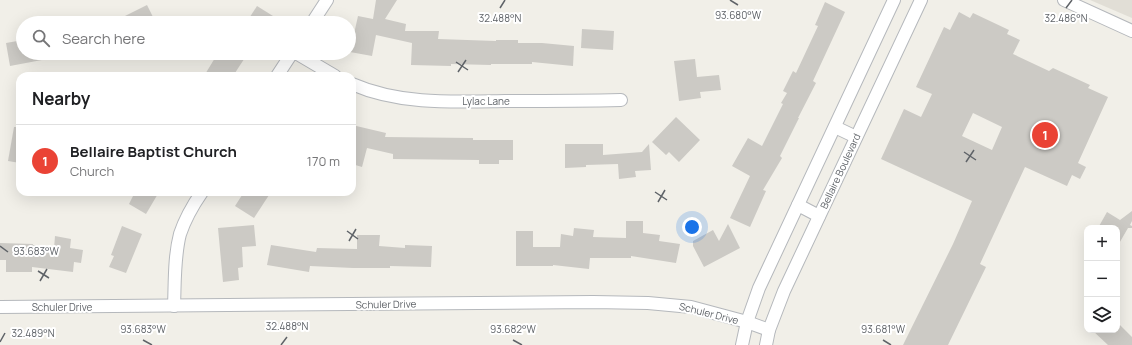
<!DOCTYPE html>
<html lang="en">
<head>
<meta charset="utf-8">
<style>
  body { margin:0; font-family:Manrope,sans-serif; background:#f6f6f6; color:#202124 }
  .controls { position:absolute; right:12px; bottom:12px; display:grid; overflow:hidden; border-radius:8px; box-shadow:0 4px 16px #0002 }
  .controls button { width:36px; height:36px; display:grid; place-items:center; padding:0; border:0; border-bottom:1px solid #e0e0e0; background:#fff; color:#202124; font:20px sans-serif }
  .you { position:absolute; left:692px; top:227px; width:14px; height:14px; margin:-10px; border:3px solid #fff; border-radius:50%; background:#1a73e8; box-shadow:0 0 0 6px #1a73e833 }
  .badge { display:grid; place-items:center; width:26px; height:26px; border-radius:50%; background:#ea4335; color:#fff; font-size:13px; font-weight:700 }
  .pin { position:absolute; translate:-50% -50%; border:2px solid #fff; box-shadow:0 1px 4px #0006 }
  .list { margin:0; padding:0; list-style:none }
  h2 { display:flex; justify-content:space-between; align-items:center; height:52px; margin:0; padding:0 16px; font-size:17px }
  h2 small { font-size:13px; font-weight:400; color:#757577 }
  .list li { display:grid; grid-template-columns:26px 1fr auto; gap:12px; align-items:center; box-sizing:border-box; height:72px; padding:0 16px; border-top:1px solid #e0e0e0 }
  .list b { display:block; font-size:15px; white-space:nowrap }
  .list p { margin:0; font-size:13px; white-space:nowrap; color:#757577 }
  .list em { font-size:13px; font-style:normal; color:#757577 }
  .icon { flex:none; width:22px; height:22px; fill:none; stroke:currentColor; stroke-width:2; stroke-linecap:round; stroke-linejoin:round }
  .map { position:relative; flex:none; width:1132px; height:345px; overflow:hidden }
  .search { position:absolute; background:#fff; box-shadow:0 4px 16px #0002; left:16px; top:16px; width:340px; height:44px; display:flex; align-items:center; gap:10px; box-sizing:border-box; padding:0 14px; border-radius:22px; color:#757577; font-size:15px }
  .panel { position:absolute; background:#fff; box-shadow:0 4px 16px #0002; left:16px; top:72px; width:340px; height:124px; border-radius:12px }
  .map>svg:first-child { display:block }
  .education { fill:#e1ded6 }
  .building { fill:#cccac5; fill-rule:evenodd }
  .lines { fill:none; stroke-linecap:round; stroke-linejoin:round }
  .street-casing { stroke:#b5b8bc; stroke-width:14 }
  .street { stroke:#fff; stroke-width:12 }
  .ticks { fill:none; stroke:#5f6368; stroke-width:1.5 }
  .labels { text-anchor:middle; stroke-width:4; stroke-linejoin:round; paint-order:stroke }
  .street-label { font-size:10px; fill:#5f6368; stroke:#fff }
  .ticks-label { font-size:10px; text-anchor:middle; fill:#5f6368; stroke:#fff; stroke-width:4; stroke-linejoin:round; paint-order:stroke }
</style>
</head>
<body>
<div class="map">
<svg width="1132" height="345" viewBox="0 0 1132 345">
  <rect width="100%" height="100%" fill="#f1efe8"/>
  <path class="education" d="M1090 0H1132V18Z"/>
  <g class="building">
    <path d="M376 0H397L385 19 406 24 405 31H439L438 39 496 41V40H518V43H542L574 46 573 66 532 62V64H491V65L451 64V66L411 65 412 43 376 35 372 56 350 52 358 16 373 19Z"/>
    <path d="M825 2 845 12 813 81 816 83 798 118H799L780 156 782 158 763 190 766 191 750 227 730 218 750 176 732 166 748 138 762 146 783 104 781 103 787 93 783 91 793 71 796 73 818 26 815 25Z"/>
    <path d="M147 5 156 23H111Z"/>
    <path d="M257 6 273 16 268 23H246Z"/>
    <path d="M959 12 970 18 973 13 1009 30 1007 34 1020 40 1013 54 1049 71 1053 68 1090 85 1088 88 1108 97 1078 163 1086 167 1080 179 1072 175 1067 186 1025 167 980 264 986 267 948 345H903L953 244 972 201 881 159 904 109 921 117 932 94 916 87 944 27 950 30ZM973 113 1002 127 992 150 962 136Z"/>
    <path d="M582 29 614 31 613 50 581 48Z"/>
    <path d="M23 40V53H46L47 59 10 66 6 43Z"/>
    <path d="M218 53H248L233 76H204Z"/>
    <path d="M695 59 697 77 719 75 721 90 700 92 701 98 679 101 674 61Z"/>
    <path d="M676 117 700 140 679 162 669 152 666 155 652 142Z"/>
    <path d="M352 125 386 133 385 137 473 138V140H513V160H499V164H479V160L393 159V154L367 148 362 167 352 164Z"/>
    <path d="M14 127H20V163L8 161Z"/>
    <path d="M565 144H603V155L642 152 649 144 651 170 635 171 636 177 619 179 618 164 586 165V167L565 168Z"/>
    <path d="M135 192H159L146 214 129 204Z"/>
    <path d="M244 192H271L254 218 235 206Z"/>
    <path d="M1132 211V221L1130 225 1132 226V228H1128L1117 247V228H1098L1107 212 1120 220Z"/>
    <path d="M626 221H643V233L660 235 659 241 680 244 676 263 631 256V258H590L589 269 553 265V266H516V231H533V247H560L561 234 573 236 574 228 594 230 593 237 626 238Z"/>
    <path d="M728 224 740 248 704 267 693 246V241L713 230 719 241Z"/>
    <path d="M254 225 256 246 242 247 243 267 238 268 239 280 223 282 218 228Z"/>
    <path d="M122 226 142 234 126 273 109 267 114 256 111 255Z"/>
    <path d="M357 235H380L379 246 405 248V245L432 246 431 267 390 266V268H353L310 266 309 272 267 265 271 245 316 252 317 248 357 249Z"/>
    <path d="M55 236 71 239 70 248 83 250 81 263 74 262 73 272 32 267V272H6V260H0V243L33 244V245L54 249Z"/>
    <path d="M1117 322 1132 337V345H1108L1092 330H1117Z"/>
  </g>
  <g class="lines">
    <g class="street-casing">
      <g id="street">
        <path d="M1064 0 1132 31"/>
        <path d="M312 23 327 0"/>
        <path d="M296 53 335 76"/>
        <path d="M277 76 292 53"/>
        <path d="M352 84C400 105 454 102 505 101 544 101 583 101 621 100"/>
        <path d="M835 127 856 137"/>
        <path d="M798 205 819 216"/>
        <path d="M174 306C175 282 174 257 180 234 185 219 193 205 202 192"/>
        <path d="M0 307 593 302 648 303 691 307 747 322 769 330"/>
        <path d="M742 345 747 322 759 288 894 0"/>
        <path d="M766 345 769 330 784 291 921 0"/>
      </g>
    </g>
    <use href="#street" class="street"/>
  </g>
  <path class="ticks" d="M730 0 738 5M500 8 505 0M1066 8 1072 0M456 62 468 70M458 72 466 60M964 152 976 160M966 162 974 150M655 192 667 200M658 202 665 190M347 231 358 239M349 241 356 229M0 246 8 252M38 271 49 278M40 281 47 269M143 340 152 345M513 340 522 345M883 340 891 345M0 342 5 333M281 345 287 337"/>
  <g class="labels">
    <g class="street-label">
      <text x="486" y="105">Lylac Lane</text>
      <text transform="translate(840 171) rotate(-65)" y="4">Bellaire Boulevard</text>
      <text transform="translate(386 304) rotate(-1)" y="4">Schuler Drive</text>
      <text x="62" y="311">Schuler Drive</text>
      <text transform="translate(709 313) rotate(14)" y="4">Schuler Drive</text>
    </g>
  </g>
  <g class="ticks-label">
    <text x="738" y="19">93.680°W</text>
    <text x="500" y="22">32.488°N</text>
    <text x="1066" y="22">32.486°N</text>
    <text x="36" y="255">93.683°W</text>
    <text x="287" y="330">32.488°N</text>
    <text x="143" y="333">93.683°W</text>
    <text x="513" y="333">93.682°W</text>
    <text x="883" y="333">93.681°W</text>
    <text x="33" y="337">32.489°N</text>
  </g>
</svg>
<div class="controls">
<button>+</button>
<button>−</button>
<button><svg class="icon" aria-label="layers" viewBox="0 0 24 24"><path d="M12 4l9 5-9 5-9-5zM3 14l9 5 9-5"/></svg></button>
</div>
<div class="you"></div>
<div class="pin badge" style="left:1045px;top:135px">1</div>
<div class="search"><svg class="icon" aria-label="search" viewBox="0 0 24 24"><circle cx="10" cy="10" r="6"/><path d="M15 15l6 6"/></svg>Search here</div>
<section class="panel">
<h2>Nearby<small></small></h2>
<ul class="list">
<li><span class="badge">1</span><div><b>Bellaire Baptist Church</b><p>Church</p></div><em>170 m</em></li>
</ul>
</section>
</div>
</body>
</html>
